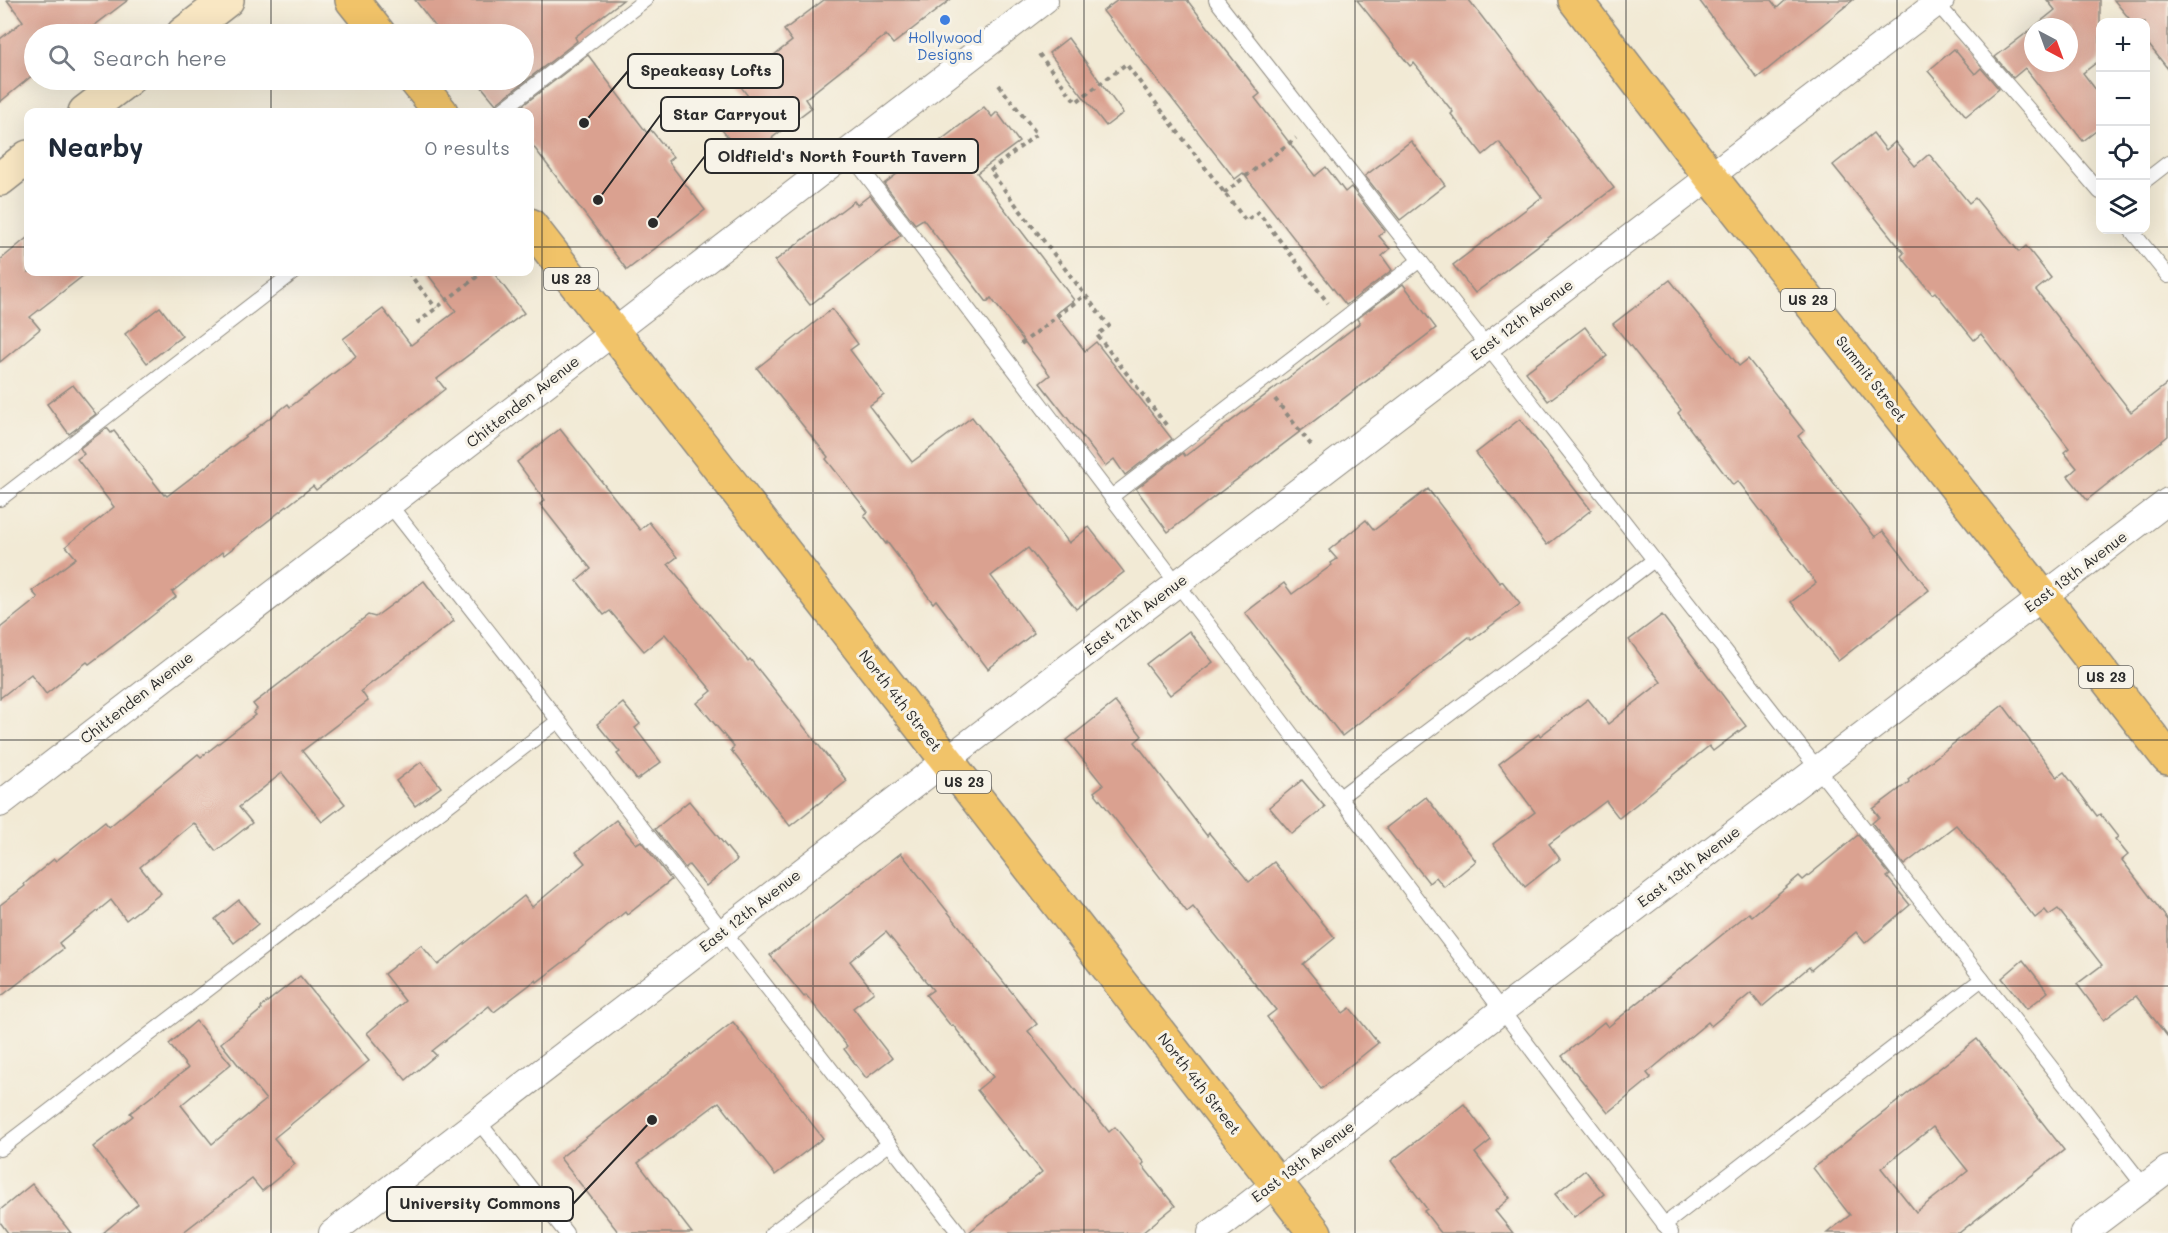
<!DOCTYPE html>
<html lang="en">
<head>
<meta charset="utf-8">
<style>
  body { margin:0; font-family:Mali,sans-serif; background:#f6f6f7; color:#1f2937 }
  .controls { position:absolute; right:18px; top:18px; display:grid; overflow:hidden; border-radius:12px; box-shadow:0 6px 24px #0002 }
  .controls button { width:54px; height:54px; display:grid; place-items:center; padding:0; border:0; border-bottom:2px solid #e0e1e3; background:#fff; color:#1f2937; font:30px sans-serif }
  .compass { position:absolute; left:2024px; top:18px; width:54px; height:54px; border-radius:50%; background:#fff; box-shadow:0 6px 24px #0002; rotate:139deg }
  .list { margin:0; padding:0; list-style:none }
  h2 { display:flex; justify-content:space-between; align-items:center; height:78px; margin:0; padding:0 24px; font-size:26px }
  h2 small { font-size:20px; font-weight:400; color:#747a83 }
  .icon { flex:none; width:33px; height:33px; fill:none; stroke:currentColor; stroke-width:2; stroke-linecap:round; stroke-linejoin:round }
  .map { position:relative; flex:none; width:2168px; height:1233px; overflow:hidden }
  .search { position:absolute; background:#fff; box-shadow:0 6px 24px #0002; left:24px; top:24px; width:510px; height:66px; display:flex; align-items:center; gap:15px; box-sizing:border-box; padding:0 21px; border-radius:33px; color:#747a83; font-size:22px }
  .panel { position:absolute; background:#fff; box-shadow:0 6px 24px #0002; left:24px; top:108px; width:510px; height:168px; border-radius:12px }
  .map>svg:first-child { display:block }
  .building { fill:#daa190; fill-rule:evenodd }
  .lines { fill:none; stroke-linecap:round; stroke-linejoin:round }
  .lane-casing { stroke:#8e8a80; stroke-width:16 }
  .street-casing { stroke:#8e8a80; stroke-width:28 }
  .secondary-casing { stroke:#8e8a80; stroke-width:36 }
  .primary-casing { stroke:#8e8a80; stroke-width:36 }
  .path { stroke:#8e8a80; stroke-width:4; stroke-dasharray:4.5 4.5; stroke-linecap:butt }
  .lane { stroke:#fff; stroke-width:14 }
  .street { stroke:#fff; stroke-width:26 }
  .secondary { stroke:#f9e7c3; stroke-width:33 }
  .primary { stroke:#f1c369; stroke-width:33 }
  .grid { fill:none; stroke:#2b2b2b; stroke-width:1.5; stroke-opacity:0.55 }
  .shop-dot { fill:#3f7fe0; stroke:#f7f3e8; stroke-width:2 }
  .labels { text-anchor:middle; stroke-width:6; stroke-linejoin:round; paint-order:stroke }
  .shield { fill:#f7f3e8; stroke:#686764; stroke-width:1.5 }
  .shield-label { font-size:14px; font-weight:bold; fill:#2b2b2b }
  .shop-label { font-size:15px; fill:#366cbe; stroke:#f7f3e8 }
  .street-label { font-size:15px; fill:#2b2b2b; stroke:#f7f3e8 }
  .leader { fill:none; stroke:#2b2b2b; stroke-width:2 }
  .callout-dot { fill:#2b2b2b; stroke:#f7f3e8; stroke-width:2 }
  .callout { fill:#f7f3e8; stroke:#2b2b2b; stroke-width:2 }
  .callout-label { font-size:16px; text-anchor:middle; font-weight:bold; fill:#2b2b2b }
</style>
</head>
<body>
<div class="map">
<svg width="2168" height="1233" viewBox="0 0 2168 1233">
  <rect width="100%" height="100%" fill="#f7f3e8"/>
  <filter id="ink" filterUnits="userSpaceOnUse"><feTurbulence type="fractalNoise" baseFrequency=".0167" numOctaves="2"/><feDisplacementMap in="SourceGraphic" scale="12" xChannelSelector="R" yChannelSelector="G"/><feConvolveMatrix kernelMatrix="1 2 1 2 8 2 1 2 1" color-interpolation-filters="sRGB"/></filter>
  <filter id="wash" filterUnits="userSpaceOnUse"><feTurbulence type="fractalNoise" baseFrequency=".008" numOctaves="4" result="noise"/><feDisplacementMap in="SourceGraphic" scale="24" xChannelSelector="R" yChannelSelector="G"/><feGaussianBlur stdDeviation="1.35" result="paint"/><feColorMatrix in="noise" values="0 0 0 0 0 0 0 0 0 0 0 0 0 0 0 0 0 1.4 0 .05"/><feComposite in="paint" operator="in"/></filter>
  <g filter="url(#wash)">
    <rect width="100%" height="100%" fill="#f2ead5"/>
    <g id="blocks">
      <g class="building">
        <path d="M7 0H128L83 34H34V74L0 102V39L23 21Z"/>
        <path d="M415 0H623L575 37 577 41 496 104 476 80H524V34H441Z"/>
        <path d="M824 0H950L893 44 886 35 805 99 811 108 772 138 775 142 748 163 715 121 748 96 738 83 792 41 784 30Z"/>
        <path d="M1118 0H1187L1260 94 1255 98 1315 176 1326 167 1345 192 1351 187 1385 231 1379 236 1390 249 1382 256 1392 270 1346 305 1243 173 1235 179 1103 11Z"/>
        <path d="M1357 0H1469L1614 188 1475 293 1453 265 1542 197 1499 142 1483 155 1451 114 1453 112 1414 63 1410 66Z"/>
        <path d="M1699 0H1771L1777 8 1786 0H1853L1757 78Z"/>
        <path d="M2047 0H2100V60L2083 73 2100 95V128L2083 141 2025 68 2013 78 1995 57 2033 28V63H2069V27H2034L2055 10Z"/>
        <path d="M2114 0H2168V69L2145 40V22H2132Z"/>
        <path d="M1068 38 1123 113 1106 126 1049 53Z"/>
        <path d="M1954 49 1975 74 1981 68 1999 89 1966 116 1928 71Z"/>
        <path d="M588 55 647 133 651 130 673 157 668 161 705 210 627 270 530 142V112H514Z"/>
        <path d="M984 107 992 117 997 112 1019 142 977 173 1074 300 1056 314 1085 351 1096 342 1172 439 1125 475 1114 459 1105 466 1040 383 1050 375 991 298 987 302 923 219 915 224 884 184Z"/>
        <path d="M1873 133 1886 150 1895 142 1915 166 1929 154 1969 203 1975 198 2019 252 2026 246 2051 278 2036 290 2131 412 2168 383V436L2087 500 2068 476 2077 468 2064 452 2069 448 1981 334 1974 340 1935 292 1932 294 1901 256 1904 253 1833 165Z"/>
        <path d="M1411 141 1445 185 1400 220 1365 176Z"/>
        <path d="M870 195 901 235 810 305 775 261 854 201 857 205Z"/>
        <path d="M28 237V272H88L30 317 40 329 0 362V260Z"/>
        <path d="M426 272H493L524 313 437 379 445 389 316 490 313 486 224 555 222 552 172 592 176 597 134 630 89 664 87 662 46 694 31 674 0 698V628L38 598 32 591 76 558 66 546 114 507 77 459 84 454 80 448 107 428 111 433 114 431 164 495 165 494 167 496 288 404 290 407 356 356 343 339 383 309 411 345 456 311Z"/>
        <path d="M1670 280 1739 366 1748 359 1804 431 1798 436 1875 537 1883 531 1929 590 1838 661 1791 602 1816 583 1738 481 1733 485 1678 413 1681 410 1613 324Z"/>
        <path d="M1403 284 1436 328 1168 532 1136 489 1183 453 1185 456 1283 382 1360 323 1357 319Z"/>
        <path d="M160 307 182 336 147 363 125 334Z"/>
        <path d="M832 309 858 344 850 350 884 395 869 406 912 462 972 417 1069 543 1089 527 1124 572 1076 609 1028 548 991 576 1034 633 988 669 936 600 933 603 887 542 886 544 864 515 868 512 826 459 828 457 757 368Z"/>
        <path d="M1585 327 1607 356 1548 401 1526 372Z"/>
        <path d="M73 385 96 414 69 434 47 404Z"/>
        <path d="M1520 419 1591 510 1547 545 1476 453Z"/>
        <path d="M560 429 640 530 649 522 677 557 668 564 748 661 750 659 847 781 790 826 731 750 734 747 697 703 712 691 665 634 644 651 610 611 604 615 577 581 591 569 540 504 545 500 517 462Z"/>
        <path d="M1428 489 1500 583 1502 581 1520 604 1472 640 1469 637 1342 736 1245 613 1284 583 1292 594 1332 565 1331 563 1337 559 1329 550 1366 520 1374 530Z"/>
        <path d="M424 581 454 621 361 691 368 701 302 751 345 804 322 822 282 773 239 807 252 823 216 851 194 823 140 867 161 893 126 920 111 900 59 943 63 949 0 997V905L25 886 24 884 54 859 56 861 105 822 109 827 198 754 201 757 255 715 253 713 257 709 253 704 344 634 368 615 375 617Z"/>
        <path d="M1662 615 1746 726 1713 751 1709 746 1619 818 1606 801 1549 844 1560 859 1525 887 1493 844 1535 812 1499 764 1539 734 1540 736 1588 699 1608 724 1661 682 1629 640Z"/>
        <path d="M1189 631 1213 662 1170 695 1146 664Z"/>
        <path d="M1115 702 1142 736 1135 742 1207 836 1209 833 1249 882 1274 862 1335 938 1303 964 1343 1013 1350 1008 1378 1043 1321 1089 1267 1017 1276 1010 1193 907 1187 912 1094 792 1103 785 1067 740Z"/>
        <path d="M623 703 640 724 635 728 661 762 637 780 617 754 620 752 597 724Z"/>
        <path d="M2003 705 2057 777 2064 772 2097 816 2100 814 2118 837 2115 839 2128 855 2122 860 2168 920V1037L2136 996 2104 1020 2077 984 2102 965 2058 909 2049 915 2045 910 2035 918 2010 886 1956 825 1904 865 1872 823 1879 817 1873 809 1909 782 1908 779Z"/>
        <path d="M421 762 441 787 415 806 396 781Z"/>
        <path d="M1302 780 1325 807 1292 834 1269 807Z"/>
        <path d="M1426 797 1476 861 1444 887 1436 877 1429 883 1386 828Z"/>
        <path d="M689 801 737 860 706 886 689 865 685 868 655 829Z"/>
        <path d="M616 820 636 844 641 841 671 880 627 915 625 912 579 950 537 982 536 980 494 1012 489 1006 432 1051 436 1055 406 1080 367 1033 405 1001 384 974 421 945 438 965 524 896 532 907 585 863 576 852Z"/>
        <path d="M1858 835 1890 875 1887 877 1910 905 1865 943 1856 932 1811 970 1809 967 1762 1007 1751 993 1711 1026 1708 1022 1647 1073 1651 1078 1608 1113 1562 1056 1604 1022 1608 1027 1749 913 1752 916 1799 876 1803 880Z"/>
        <path d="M901 853 1037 1024 1028 1031 1109 1132 1115 1127 1144 1163 1142 1165 1175 1206 1142 1233H968L1042 1172 977 1090 993 1077 953 1025 951 1026 926 995 933 990 886 932 850 961 874 992 853 1008 892 1058 866 1078 844 1049 847 1046 806 995 804 997 770 955Z"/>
        <path d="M239 900 258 924 234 943 215 919Z"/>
        <path d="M2023 960 2048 992 2027 1009 2002 978Z"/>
        <path d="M300 976 369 1061 274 1138 295 1164 262 1191 252 1179 182 1233H103L138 1204 93 1147 133 1116 130 1113 188 1068 169 1044 196 1021 231 1064 181 1105 212 1144 266 1100 221 1043 262 1009 261 1007Z"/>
        <path d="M733 1022 823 1138 775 1175 719 1102 638 1163 692 1233H619L560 1158Z"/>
        <path d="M1977 1039 2064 1150 1959 1233H1827L1850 1215 1813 1168ZM1933 1127 1968 1171 1916 1212 1881 1168Z"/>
        <path d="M1464 1104 1491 1140 1475 1153 1510 1198 1495 1211 1513 1233H1441L1424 1211 1427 1209 1391 1161Z"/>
        <path d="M1585 1170 1604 1194 1574 1217 1555 1194Z"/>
        <path d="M32 1184 71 1233H8L0 1222V1210Z"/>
      </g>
    </g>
  </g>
  <g filter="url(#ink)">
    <use href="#blocks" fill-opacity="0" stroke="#8e8a80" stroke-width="1.5"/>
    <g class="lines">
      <g class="lane-casing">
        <g id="lane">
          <path d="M1216 0 2144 1186"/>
          <path d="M1934 0 2100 192"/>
          <path d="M500 112 645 0"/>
          <path d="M848 151 1671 1233"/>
          <path d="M2146 180 2168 163"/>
          <path d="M2131 230 2168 276"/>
          <path d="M1111 497 1420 260"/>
          <path d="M0 499 294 272"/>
          <path d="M389 504 959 1233"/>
          <path d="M1340 797 1654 560"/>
          <path d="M478 1121 566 1233"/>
          <path d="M0 1149 558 721"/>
          <path d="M1664 1225 1982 979"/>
          <path d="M772 1233 889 1144"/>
        </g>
      </g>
      <g class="street-casing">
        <g id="street">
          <path d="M0 804 1045 0"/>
          <path d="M332 1233 987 729 1941 0"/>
          <path d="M1211 1233 2168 501"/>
          <path d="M2083 1233 2168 1169"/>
        </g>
      </g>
      <g class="secondary-casing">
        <g id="secondary">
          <path d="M183 34 227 0"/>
          <path d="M85 112 127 80"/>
          <path d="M0 179 28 157"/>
        </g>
      </g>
      <g class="primary-casing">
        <g id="primary">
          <path d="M352 0 379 34"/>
          <path d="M1575 0 1710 176 2043 597 2168 758"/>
          <path d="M415 80 441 112"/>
          <path d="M530 225 1315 1233"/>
        </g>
      </g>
      <g class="path">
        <path d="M1039 54 1076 102 1126 64 1246 221 1258 212 1328 303"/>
        <path d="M999 85 1037 134 990 171 1109 326 1097 335 1167 426"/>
        <path d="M1224 193 1296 138"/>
        <path d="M408 272 436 308"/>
        <path d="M417 323 483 272"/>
        <path d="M1021 344 1085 295"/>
        <path d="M1275 399 1311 445"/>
      </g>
      <use href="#lane" class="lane"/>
      <use href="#street" class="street"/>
      <use href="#secondary" class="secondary"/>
      <use href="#primary" class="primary"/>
    </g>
  </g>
  <path class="grid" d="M271 0V34M542 0V1233M813 0V1233M1084 0V1233M1355 0V1233M1626 0V1233M1897 0V1233M271 80V112M0 247H28M530 247H2168M271 272V1233M0 493H2168M0 740H2168M0 986H2168"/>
  <circle class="shop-dot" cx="945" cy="20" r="6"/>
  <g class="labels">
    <g class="shield">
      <rect x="544" y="268" width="54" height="22" rx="4.5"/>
      <rect x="1781" y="289" width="54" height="22" rx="4.5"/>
      <rect x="2079" y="666" width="54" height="22" rx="4.5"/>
      <rect x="937" y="771" width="54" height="22" rx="4.5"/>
    </g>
    <g class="shield-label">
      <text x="571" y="284">US 23</text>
      <text x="1808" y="305">US 23</text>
      <text x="2106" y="682">US 23</text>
      <text x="964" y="787">US 23</text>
    </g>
    <g class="shop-label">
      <text x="945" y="43">Hollywood<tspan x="945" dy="17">Designs</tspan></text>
    </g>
    <g class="street-label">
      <text transform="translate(1522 320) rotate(-37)" y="5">East 12th Avenue</text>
      <text transform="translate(1871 379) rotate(52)" y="5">Summit Street</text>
      <text transform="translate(523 402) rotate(-38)" y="5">Chittenden Avenue</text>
      <text transform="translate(2076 572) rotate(-37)" y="5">East 13th Avenue</text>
      <text transform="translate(1136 615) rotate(-37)" y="5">East 12th Avenue</text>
      <text transform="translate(137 698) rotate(-38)" y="5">Chittenden Avenue</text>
      <text transform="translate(900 701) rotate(52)" y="5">North 4th Street</text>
      <text transform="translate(1689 867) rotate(-37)" y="5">East 13th Avenue</text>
      <text transform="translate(750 911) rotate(-38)" y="5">East 12th Avenue</text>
      <text transform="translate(1199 1084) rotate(52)" y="5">North 4th Street</text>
      <text transform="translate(1303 1162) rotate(-37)" y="5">East 13th Avenue</text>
    </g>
  </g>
  <path class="leader" d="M584 123L628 71M598 200L661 114M653 223L705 156M652 1120L573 1204"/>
  <g class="callout-dot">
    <circle cx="584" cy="123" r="6"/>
    <circle cx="598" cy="200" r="6"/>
    <circle cx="653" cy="223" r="6"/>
    <circle cx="652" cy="1120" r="6"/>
  </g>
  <g class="callout">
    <rect x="628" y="54" width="155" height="34" rx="6"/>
    <rect x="661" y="97" width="138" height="34" rx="6"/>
    <rect x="705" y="139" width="273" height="34" rx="6"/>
    <rect x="387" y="1187" width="186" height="34" rx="6"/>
  </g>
  <g class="callout-label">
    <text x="706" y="76">Speakeasy Lofts</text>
    <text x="730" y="120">Star Carryout</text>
    <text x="842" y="162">Oldfield's North Fourth Tavern</text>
    <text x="480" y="1209">University Commons</text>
  </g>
</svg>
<div class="controls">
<button>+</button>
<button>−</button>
<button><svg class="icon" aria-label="locate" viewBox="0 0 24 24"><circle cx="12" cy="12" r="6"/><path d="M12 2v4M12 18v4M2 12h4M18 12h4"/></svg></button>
<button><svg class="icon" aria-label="layers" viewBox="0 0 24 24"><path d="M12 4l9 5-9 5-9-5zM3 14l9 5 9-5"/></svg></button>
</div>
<svg class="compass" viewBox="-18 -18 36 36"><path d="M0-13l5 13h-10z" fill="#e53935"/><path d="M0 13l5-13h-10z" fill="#747a83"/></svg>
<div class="search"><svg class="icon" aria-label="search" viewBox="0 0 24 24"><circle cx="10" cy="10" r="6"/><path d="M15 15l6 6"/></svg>Search here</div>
<section class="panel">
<h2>Nearby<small>0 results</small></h2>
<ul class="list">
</ul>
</section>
</div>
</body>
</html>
